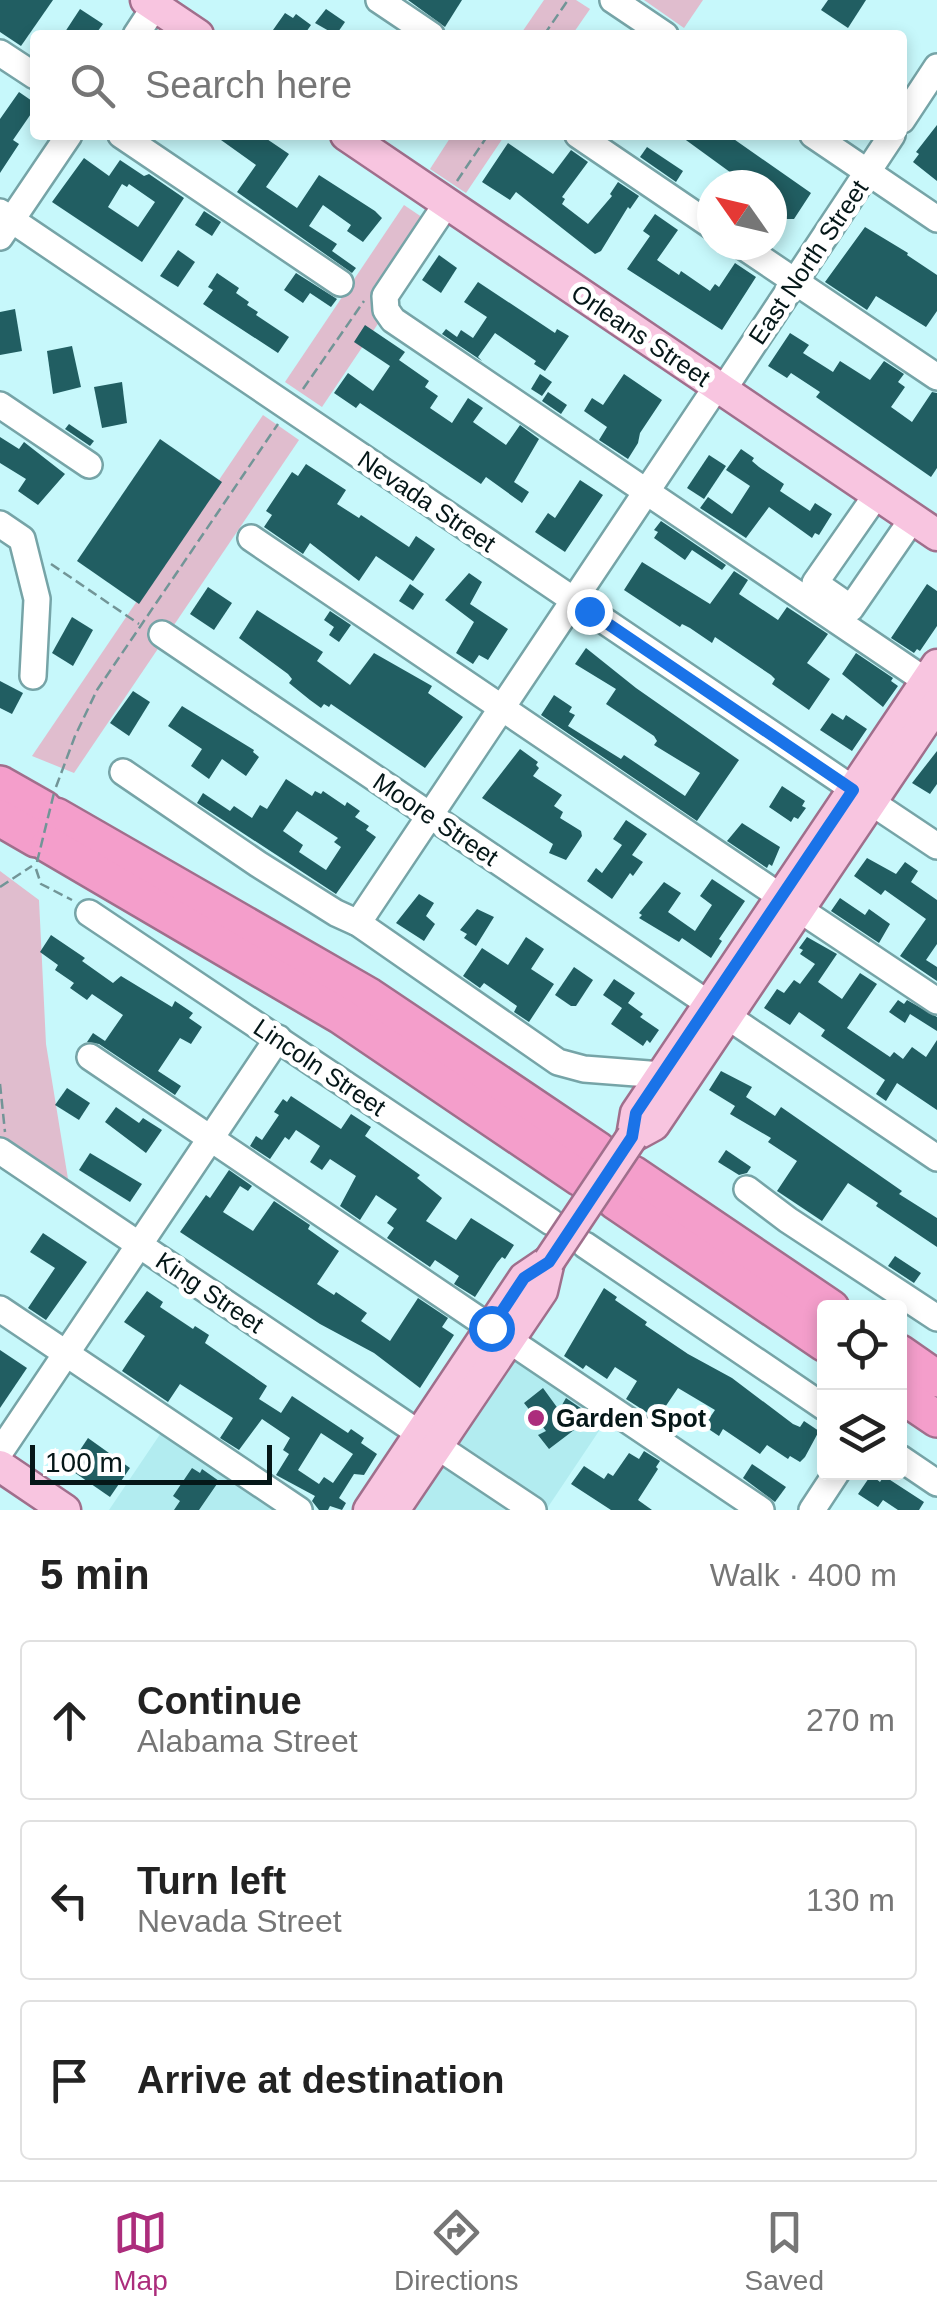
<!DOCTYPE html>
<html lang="en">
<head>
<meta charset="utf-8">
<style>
  body { margin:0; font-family:Arial,sans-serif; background:#f6f6f6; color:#222 }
  .controls { position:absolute; right:30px; bottom:30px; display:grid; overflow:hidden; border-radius:10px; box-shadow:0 5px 15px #0003 }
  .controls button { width:90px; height:90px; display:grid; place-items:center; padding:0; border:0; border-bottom:2px solid #e0e0e0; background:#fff; color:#222; font:50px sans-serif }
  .compass { position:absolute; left:697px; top:170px; width:90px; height:90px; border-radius:50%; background:#fff; box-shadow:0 5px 15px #0003; rotate:304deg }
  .scale { position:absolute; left:30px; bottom:25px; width:242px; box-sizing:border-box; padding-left:10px; border:5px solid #051718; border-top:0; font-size:28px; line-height:35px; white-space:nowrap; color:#051718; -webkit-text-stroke:8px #fff; paint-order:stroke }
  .stop { position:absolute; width:30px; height:30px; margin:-22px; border:8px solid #1a73e8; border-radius:50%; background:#fff }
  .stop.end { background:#1a73e8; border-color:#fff; box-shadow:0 2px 10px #0008 }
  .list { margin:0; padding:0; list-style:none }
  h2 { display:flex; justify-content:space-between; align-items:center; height:130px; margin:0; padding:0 40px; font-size:42px }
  h2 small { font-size:32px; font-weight:400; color:#767676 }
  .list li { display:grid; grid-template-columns:65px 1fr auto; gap:30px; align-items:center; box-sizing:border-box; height:160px; margin:0 20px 20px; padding:0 20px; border:2px solid #e0e0e0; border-radius:10px }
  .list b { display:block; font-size:38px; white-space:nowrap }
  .list p { margin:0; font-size:32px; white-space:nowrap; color:#767676 }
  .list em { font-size:32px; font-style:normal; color:#767676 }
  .icon { flex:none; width:55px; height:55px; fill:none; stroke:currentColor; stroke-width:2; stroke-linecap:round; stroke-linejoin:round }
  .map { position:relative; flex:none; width:937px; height:1510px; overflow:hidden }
  .search { position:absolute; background:#fff; box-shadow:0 5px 15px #0003; left:30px; right:30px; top:30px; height:110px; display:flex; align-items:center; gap:25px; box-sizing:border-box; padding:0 35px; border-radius:10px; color:#767676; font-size:38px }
  .sheet { height:670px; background:#fff }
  nav { display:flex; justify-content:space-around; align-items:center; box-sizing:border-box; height:140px; border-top:2px solid #e0e0e0; background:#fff; font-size:28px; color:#767676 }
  nav a { display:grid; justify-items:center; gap:5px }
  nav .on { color:#ac2d7c }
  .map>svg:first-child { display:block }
  .built { fill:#b2ecf0 }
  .green { fill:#e0bdce }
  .building { fill:#215e62; fill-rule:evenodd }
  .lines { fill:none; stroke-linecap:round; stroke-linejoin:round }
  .minor-casing { stroke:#76a4a7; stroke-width:30 }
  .major-casing { stroke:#a06f8c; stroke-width:35 }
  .highway-casing { stroke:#a06f8c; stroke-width:40 }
  .path { stroke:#729597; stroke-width:2.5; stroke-dasharray:10 5; stroke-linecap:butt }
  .minor { stroke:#fff; stroke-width:25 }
  .major { stroke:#f8c5e0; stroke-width:30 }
  .highway { stroke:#f49ecb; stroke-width:35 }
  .major-bridge-casing { stroke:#a06f8c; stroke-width:35; stroke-linecap:butt }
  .path-bridge { stroke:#729597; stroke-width:2.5; stroke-dasharray:10 5; stroke-linecap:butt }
  .major-bridge { stroke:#f8c5e0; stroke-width:30 }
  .route { stroke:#1a73e8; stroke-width:12 }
  .poi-dot { fill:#ac2d7c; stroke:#fff; stroke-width:4 }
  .labels { text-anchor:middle; stroke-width:10; stroke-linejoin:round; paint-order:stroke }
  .street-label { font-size:25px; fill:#051718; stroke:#fff }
  .poi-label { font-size:25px; font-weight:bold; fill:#051718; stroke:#fff; text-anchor:start }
</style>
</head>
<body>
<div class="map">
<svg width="937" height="1510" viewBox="0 0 937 1510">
  <rect width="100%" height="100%" fill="#c7f8fb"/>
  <g class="built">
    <path d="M521 1348 613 1410 546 1510H411Z"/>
    <path d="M173 1415 312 1510H109Z"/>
  </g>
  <g class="green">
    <path d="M544 0H576L590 9 572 35H520Z"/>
    <path d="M644 0H703L684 28Z"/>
    <path d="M452 135H505L466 193 430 169Z"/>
    <path d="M404 205 441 230 322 407 285 382Z"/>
    <path d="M263 415 299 440 74 773 32 756Z"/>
    <path d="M0 871 39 900 46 1044 69 1185 0 1138Z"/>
  </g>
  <g class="building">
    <path d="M0 0H53L21 46 0 32Z"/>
    <path d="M408 0H462L445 27Z"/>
    <path d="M828 0H866L848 28 821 10Z"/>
    <path d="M80 9 103 24 95 35H63Z"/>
    <path d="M326 9 345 22 336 35 315 23Z"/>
    <path d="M285 13 293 18 296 14 311 25 304 35H281L273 30Z"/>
    <path d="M19 92 35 103V108L13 140 19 144 0 173V119Z"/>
    <path d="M937 125V181L913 162 919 154 916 152Z"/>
    <path d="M214 135H261L289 154 266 187 297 208 319 175 375 211 382 218 363 242 347 231 351 225 323 205 309 226 337 244 332 251 356 268 352 273 237 192 256 165Z"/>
    <path d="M679 135H728L811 193 794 219H785L780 226 772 220V185H727L734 175Z"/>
    <path d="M508 143 553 174 571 150 588 162 562 197 565 199 562 204 588 224 612 196 610 194 618 182 639 196 630 209 628 207 601 251 595 254 516 192 510 200 482 182Z"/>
    <path d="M647 147 683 171 676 182 640 157Z"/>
    <path d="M84 158 109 176 120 160 144 176 149 174 184 198 142 262 52 202ZM122 184 127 187 129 184 155 202 138 227 108 207Z"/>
    <path d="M204 211 221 222 212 236 195 225Z"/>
    <path d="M655 214 678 230 657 260 679 275 681 271 710 291 715 284 719 287 735 263 756 277 722 330 627 269 650 236 643 231Z"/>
    <path d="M865 227 908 253 907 255 937 275V311L926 327 876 296 867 310 825 282Z"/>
    <path d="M178 250 195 262 178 287 160 276Z"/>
    <path d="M439 255 457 268 441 293 422 280Z"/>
    <path d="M217 273 239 288 236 293 249 302 247 305 258 312 256 315 289 337 278 353 203 304 213 290 208 287Z"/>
    <path d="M296 273 337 299 331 307 310 293 303 303 284 290Z"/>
    <path d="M478 282 555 333 557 329 569 336 545 371 534 364 536 361 495 333 478 357 482 361 442 334 446 329 457 337 461 330 473 338 487 317 464 302Z"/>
    <path d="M15 309 22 351 0 355V312Z"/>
    <path d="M365 325 405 352 399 360 429 381 425 387 438 396 430 408 452 423 468 398 483 408 473 422 506 445 520 425 539 439 514 482 529 492 522 503 486 477 481 484 360 403 356 408 334 393 348 373 373 391 390 366 354 342Z"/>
    <path d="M790 333 809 345 803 353 833 372 840 361 870 380 884 361 904 374 898 382 905 387 891 407 912 422 932 392 937 393V468L931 477 816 397 820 392 791 373 787 378 768 366Z"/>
    <path d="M72 346 81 387 53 394 47 351Z"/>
    <path d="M540 374 552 382 542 396 531 389Z"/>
    <path d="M624 374 662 400 640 433 638 443 628 459 599 440 607 427 584 411 592 398 603 405Z"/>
    <path d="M122 382 127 423 102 428 94 387Z"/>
    <path d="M548 392 567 405 561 414 542 401Z"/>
    <path d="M69 424 94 441 90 446 65 429Z"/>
    <path d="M0 437 19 449 24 442 65 474 38 505 18 491 26 479 0 463Z"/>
    <path d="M160 439 222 482 139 604 77 561Z"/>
    <path d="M741 449 754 458 752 461 759 467 784 484 780 491 810 511 815 503 832 514 819 535 815 533 812 538 769 507 746 538 700 508 708 497 732 514 750 486 726 470Z"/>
    <path d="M709 455 726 466 704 499 687 488Z"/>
    <path d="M306 464 346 490 337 504 359 518 361 515 409 547 416 536 435 549 413 581 376 556 359 581 310 543 303 554 264 527 272 515 266 511 292 472 298 476Z"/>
    <path d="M580 480 603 495 565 552 535 532 548 513 555 518Z"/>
    <path d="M661 521 726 565 722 570 692 550 685 560 654 538 658 532 654 530Z"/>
    <path d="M642 562 710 604 734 571 748 580 739 594 778 620 787 607 828 634 807 663 830 679 809 710 772 684 775 679 771 675 715 637 712 643 690 628 682 624 680 627 624 590Z"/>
    <path d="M469 573 482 582 470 604 508 629 488 660 479 655 473 664 456 653 474 622 445 600Z"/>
    <path d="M410 584 424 594 413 610 399 601Z"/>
    <path d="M927 584 937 591V626L920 651 917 649 914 653 891 638Z"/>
    <path d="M208 587 232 603 214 630 190 614Z"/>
    <path d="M257 610 323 652 317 661 350 685 374 653 432 686 428 693 463 717 425 768 331 704 329 707 324 704 321 708 310 700 289 683 292 679 288 674 239 638Z"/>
    <path d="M330 611 351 625 339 642 329 635 334 627 324 620Z"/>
    <path d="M72 617 93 630 73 666 52 653Z"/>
    <path d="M586 648 636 688 739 760 697 821 541 715 554 695 572 707 569 712 575 715 568 726 621 759 624 755 685 796 700 773 654 745 657 741 654 736 606 704 616 689 575 664Z"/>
    <path d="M856 653 893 678 891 681 898 686 883 707 842 674Z"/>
    <path d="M0 681 23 693 12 714 0 708Z"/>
    <path d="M133 691 150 702 129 736 110 723Z"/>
    <path d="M182 706 254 750 253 752 259 757 246 776 222 759 209 779 191 766 202 749 168 726Z"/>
    <path d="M832 713 843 720 846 715 867 729 852 751 820 730Z"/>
    <path d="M520 749 538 762 536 765 539 768 533 776 562 795 554 806 563 812 560 818 581 831 582 836 566 860 549 853 553 844 482 798Z"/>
    <path d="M937 751V784L930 794 912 783Z"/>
    <path d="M286 779 312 796 315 791 321 794 323 791 345 806 347 802 360 811 355 817 369 826 366 830 376 837 336 894 197 803 203 793 230 811 234 806 252 818 260 805 267 809ZM297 811 338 838 334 842 341 847 326 870 299 852 303 845 283 831Z"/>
    <path d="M782 786 805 801 802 806 806 808 798 819 794 817 791 822 769 807Z"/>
    <path d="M626 820 647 834 632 855 643 862 633 876 630 873 612 899 587 881 596 868 602 873 622 845 613 839Z"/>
    <path d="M742 823 780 847 772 866 769 864 767 868 727 841Z"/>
    <path d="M867 858 896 874 905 862 918 871 911 882 937 900V944L926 960 937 967V981L900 956 926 919 885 890 881 895 854 876Z"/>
    <path d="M712 879 745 901 719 939 722 941 711 958 682 938 679 942 639 918 642 915 639 913 664 882 681 893 668 912 695 931 712 905 700 896Z"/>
    <path d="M419 894 434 903 426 916 435 924 424 941 396 923Z"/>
    <path d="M840 898 865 915 869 909 890 924 879 943 831 911Z"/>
    <path d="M477 909 494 917 476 946 464 938 467 934 460 930Z"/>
    <path d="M51 935 85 958 82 961 113 983 121 976 172 1007 175 1001 193 1013 189 1018 202 1027 191 1044 180 1038 158 1071 181 1086 175 1095 99 1044 87 1042 93 1033 105 1041 123 1015 92 994 87 1000 70 988 74 983 55 970 58 965 40 952Z"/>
    <path d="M526 937 544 949 531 969 554 984 529 1022 514 1012 517 1006 484 983 480 988 463 976 482 948 508 965Z"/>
    <path d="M807 937 837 954 818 982 842 999 860 973 877 984 847 1028 890 1057 894 1052 903 1059 912 1047 926 1057 937 1040V1110L897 1083 886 1101 876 1094 885 1080 821 1036 825 1030 799 1012 790 1025 764 1008 777 989 784 993 794 980 800 984 815 964 800 954 803 950 799 948Z"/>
    <path d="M574 967 593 980 576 1006H571L555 995Z"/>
    <path d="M614 979 635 993 628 1003 643 1014 640 1017 659 1030 650 1043 647 1040 643 1046 611 1024 622 1008 603 995Z"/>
    <path d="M898 1000 904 1004 907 1000 937 1017V1031L910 1014 905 1023 889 1012Z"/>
    <path d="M721 1071 752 1087 746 1097 775 1116 781 1107 902 1191 899 1194 937 1218V1247L876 1206 878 1203 848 1183 822 1221 777 1191 797 1161 768 1142 771 1138 730 1114 735 1106 709 1090Z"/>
    <path d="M67 1088 90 1103 79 1120 55 1105Z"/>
    <path d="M291 1096 341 1129 351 1114 371 1127 365 1136 420 1175 417 1178 442 1198 426 1221 456 1240 471 1218 514 1245 505 1259 502 1257 497 1263 475 1297 454 1284 459 1276 435 1260 430 1267 387 1238 394 1228 387 1223 397 1209 376 1195 360 1220 340 1206 356 1176 330 1159 322 1170 310 1162 320 1146 296 1130 289 1140 285 1137 270 1159 250 1146 256 1136 262 1140 279 1115 274 1112 283 1099 287 1102Z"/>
    <path d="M116 1107 139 1123 143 1118 162 1130 146 1153 105 1122Z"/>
    <path d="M726 1150 751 1167 747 1173 739 1175 718 1162Z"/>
    <path d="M90 1153 142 1184 130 1202 79 1170Z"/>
    <path d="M229 1170 252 1186 248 1191 240 1186 223 1212 253 1231 274 1201 310 1225 308 1229 339 1251 317 1284 334 1295 336 1292 367 1313 361 1321 390 1341 418 1298 448 1318 442 1327 454 1335 420 1388 374 1353 320 1324 180 1232 206 1195 210 1198Z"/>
    <path d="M43 1233 87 1262 46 1320 28 1308 55 1268 30 1252Z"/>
    <path d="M895 1256 921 1273 914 1283 888 1266Z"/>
    <path d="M604 1288 617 1297 615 1300 647 1322 645 1325 688 1354 732 1378 793 1424 800 1427 804 1421 819 1431 805 1457 800 1462 790 1456 788 1459 767 1445 760 1454 723 1429 719 1436 704 1426 715 1410 678 1388 657 1419 626 1399 637 1381 615 1367 607 1379 586 1365 583 1369 564 1356Z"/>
    <path d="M147 1291 163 1302 160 1307 193 1329 195 1326 209 1335 205 1343 267 1386 259 1399 281 1413 292 1396 348 1433 351 1429 364 1438 361 1443 377 1454 364 1475 354 1474 339 1498 346 1503 342 1510 330 1506 328 1510H319L312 1501 315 1496 276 1475 289 1454 283 1450 290 1438 262 1419 239 1450 220 1438 233 1418 180 1384 168 1402 122 1371 145 1336 124 1322ZM321 1433 353 1454 333 1483 324 1477 319 1484 298 1470Z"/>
    <path d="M0 1350 27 1368 0 1408Z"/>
    <path d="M543 1388 559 1410 566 1398 588 1413 578 1427 549 1449 538 1435 546 1431 524 1403Z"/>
    <path d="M88 1438 130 1468 110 1497 68 1468Z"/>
    <path d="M644 1451 660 1461 656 1467 658 1469 638 1500 652 1510H611L571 1484 584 1466 604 1479 608 1473 613 1476 629 1453 639 1459Z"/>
    <path d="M752 1464 786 1487 775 1502 743 1478Z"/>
    <path d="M192 1468 200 1473 202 1469 219 1481 199 1510H174L180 1501 173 1496Z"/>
    <path d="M871 1475 880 1482 884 1476 924 1502 919 1510H898L883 1500 878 1507 858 1494Z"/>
  </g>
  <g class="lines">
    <g class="minor-casing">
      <g id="minor">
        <path d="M379 0 431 35"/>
        <path d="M613 0 665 35"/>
        <path d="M136 35 159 0"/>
        <path d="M0 53 35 76"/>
        <path d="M902 120 937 67"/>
        <path d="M121 135 340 283"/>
        <path d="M578 135 712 226"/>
        <path d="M813 135 937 219"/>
        <path d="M447 203 385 296 386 310 393 320 926 681"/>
        <path d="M0 212 853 789"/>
        <path d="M0 237 69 135"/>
        <path d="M741 245 937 377"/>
        <path d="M723 390 892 135"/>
        <path d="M0 405 89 465"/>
        <path d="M877 494 815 583 851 608 913 518"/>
        <path d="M0 524 22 539 37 599 33 676"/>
        <path d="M251 538 781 897"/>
        <path d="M162 634 709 1004"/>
        <path d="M123 772 258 864 336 913 358 923 558 1062 584 1069 662 1075"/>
        <path d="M871 802 937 846"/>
        <path d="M799 909 937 1001"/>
        <path d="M89 913 551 1222"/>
        <path d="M358 923 717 386"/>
        <path d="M727 1016 937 1158"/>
        <path d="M90 1057 491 1328"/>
        <path d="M0 1151 420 1434"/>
        <path d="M747 1189 788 1220 937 1318"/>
        <path d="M585 1245 824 1407"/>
        <path d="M0 1309 299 1510"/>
        <path d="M509 1340 761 1510"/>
        <path d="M437 1446 533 1510"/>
        <path d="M0 1452 278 1038"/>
        <path d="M900 1458 937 1483"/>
        <path d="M812 1510 837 1472"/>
      </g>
    </g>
    <g class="major-casing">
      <g id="major">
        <path d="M146 0 198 35"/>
        <path d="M346 135 937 535"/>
        <path d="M632 1137 636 1113 937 665"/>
        <path d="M632 1137 654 1125 937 704"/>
        <path d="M0 1466 65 1510"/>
        <path d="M369 1510 524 1278 549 1261"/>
        <path d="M394 1510 542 1291 549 1261"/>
      </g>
    </g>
    <g class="highway-casing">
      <g id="highway">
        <path d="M0 784 44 809"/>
        <path d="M56 816 369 996 598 1150"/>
        <path d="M0 818 36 839"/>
        <path d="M49 845 341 1016 580 1178"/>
        <path d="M633 1174 831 1308"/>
        <path d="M615 1201 824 1343"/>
        <path d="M900 1353 937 1379"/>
        <path d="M900 1394 937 1419"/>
      </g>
    </g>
    <g class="path">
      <path d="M544 35 568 0"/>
      <path d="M457 181 488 135"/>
      <path d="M303 389 364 301"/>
      <path d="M51 564 139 624"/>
      <path d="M56 787 75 736 97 690 278 424"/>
      <path d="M36 869 41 884 72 900"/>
      <path d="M0 887 32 866"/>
      <path d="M0 1084 5 1132"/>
    </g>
    <use href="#minor" class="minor"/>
    <use href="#major" class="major"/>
    <use href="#highway" class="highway"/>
    <g class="major-bridge-casing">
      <path id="major-bridge" d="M549 1261 632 1137"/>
    </g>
    <path class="path-bridge" d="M37 862 54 793"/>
    <use href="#major-bridge" class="major-bridge"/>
  </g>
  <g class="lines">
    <path class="route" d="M491 1328 524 1278 549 1262 632 1137 636 1113 853 790 589 611"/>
  </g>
  <circle class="poi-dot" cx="536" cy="1418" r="10"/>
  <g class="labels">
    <g class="street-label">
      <text transform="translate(808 262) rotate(-56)" y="9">East North Street</text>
      <text transform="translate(641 335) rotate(34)" y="9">Orleans Street</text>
      <text transform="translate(427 501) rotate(34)" y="9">Nevada Street</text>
      <text transform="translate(436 819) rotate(34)" y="9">Moore Street</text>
      <text transform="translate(320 1067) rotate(34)" y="9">Lincoln Street</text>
      <text transform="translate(210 1292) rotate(34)" y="9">King Street</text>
    </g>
    <g class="poi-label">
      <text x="556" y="1427">Garden Spot</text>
    </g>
  </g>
</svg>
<div class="controls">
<button><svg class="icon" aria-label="locate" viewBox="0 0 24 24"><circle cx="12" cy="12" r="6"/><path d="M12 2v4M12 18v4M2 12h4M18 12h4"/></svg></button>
<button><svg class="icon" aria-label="layers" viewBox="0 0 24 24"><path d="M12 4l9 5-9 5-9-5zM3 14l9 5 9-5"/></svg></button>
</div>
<svg class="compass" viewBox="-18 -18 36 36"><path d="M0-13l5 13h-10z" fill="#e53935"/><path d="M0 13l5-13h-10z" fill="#767676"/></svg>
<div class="scale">100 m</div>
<div class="stop" style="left:491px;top:1328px"></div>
<div class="stop end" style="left:589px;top:611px"></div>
<div class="search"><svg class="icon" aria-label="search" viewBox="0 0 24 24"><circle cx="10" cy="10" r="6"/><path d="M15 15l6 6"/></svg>Search here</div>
</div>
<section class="sheet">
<h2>5 min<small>Walk · 400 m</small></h2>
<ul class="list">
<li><svg class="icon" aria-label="ahead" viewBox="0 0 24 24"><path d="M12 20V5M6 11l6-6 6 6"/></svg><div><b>Continue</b><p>Alabama Street</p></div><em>270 m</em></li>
<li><svg class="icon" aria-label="left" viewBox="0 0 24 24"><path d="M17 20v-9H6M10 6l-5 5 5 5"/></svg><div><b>Turn left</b><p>Nevada Street</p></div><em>130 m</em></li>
<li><svg class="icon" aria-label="arrive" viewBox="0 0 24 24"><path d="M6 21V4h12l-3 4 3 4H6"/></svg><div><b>Arrive at destination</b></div></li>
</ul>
</section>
<nav>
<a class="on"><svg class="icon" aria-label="map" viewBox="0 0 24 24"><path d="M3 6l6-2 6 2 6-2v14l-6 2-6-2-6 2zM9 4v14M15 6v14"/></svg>Map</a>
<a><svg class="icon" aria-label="directions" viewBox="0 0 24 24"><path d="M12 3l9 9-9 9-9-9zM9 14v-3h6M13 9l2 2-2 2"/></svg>Directions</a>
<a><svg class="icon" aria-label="saved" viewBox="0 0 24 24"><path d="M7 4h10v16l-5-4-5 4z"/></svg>Saved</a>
</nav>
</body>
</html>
